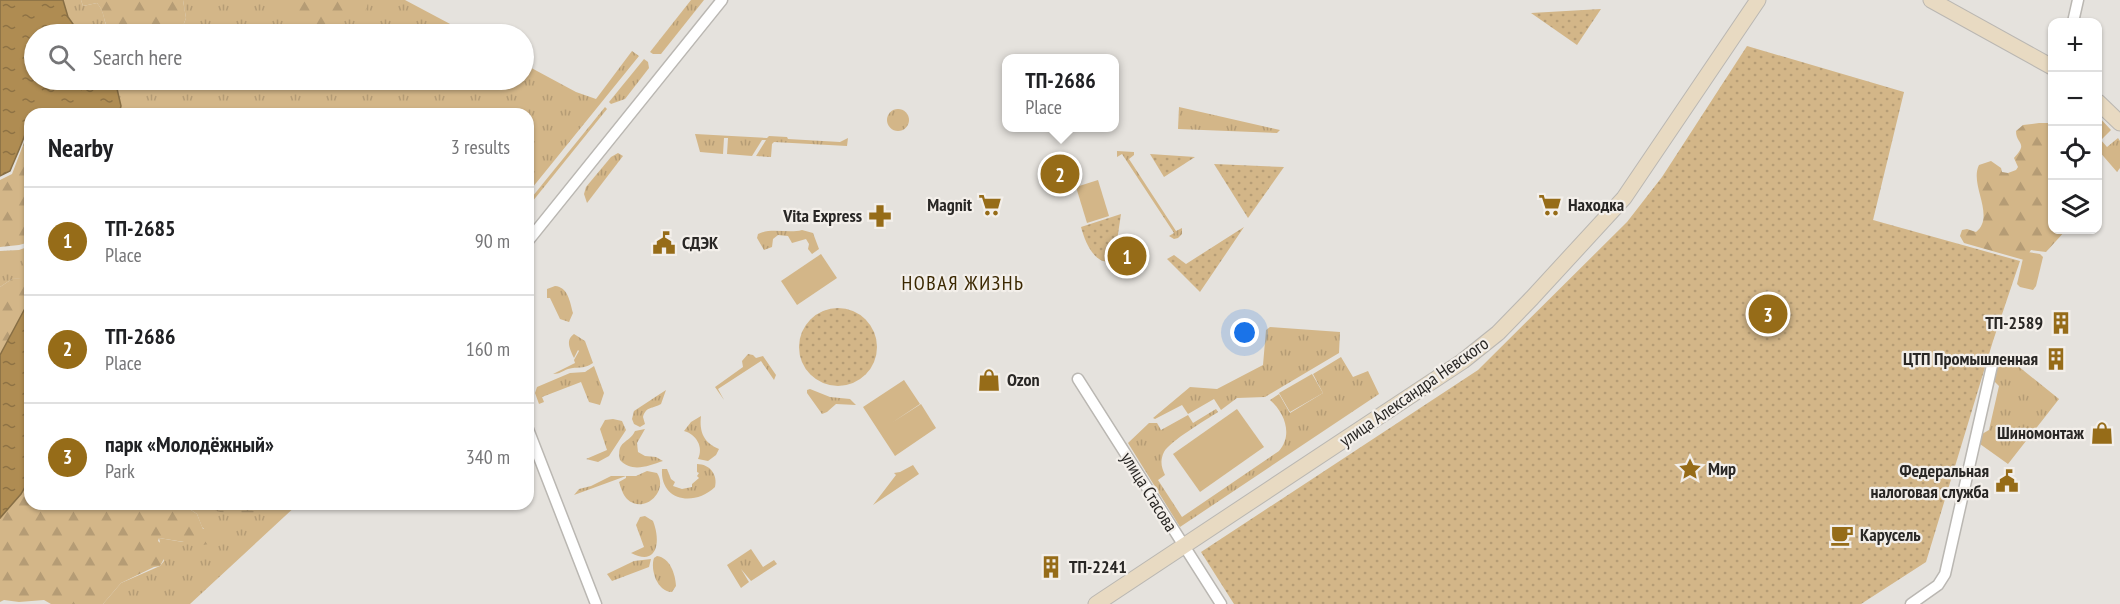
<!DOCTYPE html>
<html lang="en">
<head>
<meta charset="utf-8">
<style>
  body { margin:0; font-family:"PT Sans Narrow",sans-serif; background:#f6f6f6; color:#202124 }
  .controls { position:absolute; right:18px; top:18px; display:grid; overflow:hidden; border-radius:12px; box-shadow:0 2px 4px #0004 }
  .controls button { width:54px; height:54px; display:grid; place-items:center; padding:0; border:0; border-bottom:2px solid #e0e0e0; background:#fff; color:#202124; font:30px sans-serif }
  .you { position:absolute; left:1245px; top:333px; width:21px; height:21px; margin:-15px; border:4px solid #fff; border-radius:50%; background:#1a73e8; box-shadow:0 0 0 9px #1a73e833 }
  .badge { display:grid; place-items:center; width:39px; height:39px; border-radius:50%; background:#966c18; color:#fff; font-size:20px; font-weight:700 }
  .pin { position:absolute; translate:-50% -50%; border:3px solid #fff; box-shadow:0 2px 6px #0006 }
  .popup { position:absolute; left:1002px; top:54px; width:117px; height:78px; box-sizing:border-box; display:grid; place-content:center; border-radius:12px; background:#fff; filter:drop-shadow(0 2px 4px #0005); font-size:20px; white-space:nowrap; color:#757577 }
  .popup b { font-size:22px; color:#202124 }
  .popup::after { content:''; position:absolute; left:50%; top:100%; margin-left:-12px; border:12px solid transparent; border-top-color:#fff }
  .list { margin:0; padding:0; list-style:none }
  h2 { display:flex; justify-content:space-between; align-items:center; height:78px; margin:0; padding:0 24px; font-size:26px }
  h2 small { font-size:20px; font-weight:400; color:#757577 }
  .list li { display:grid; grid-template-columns:39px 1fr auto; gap:18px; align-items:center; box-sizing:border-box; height:108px; padding:0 24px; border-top:2px solid #e0e0e0 }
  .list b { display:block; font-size:22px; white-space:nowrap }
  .list p { margin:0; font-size:20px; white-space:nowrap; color:#757577 }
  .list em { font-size:20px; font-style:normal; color:#757577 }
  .icon { flex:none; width:33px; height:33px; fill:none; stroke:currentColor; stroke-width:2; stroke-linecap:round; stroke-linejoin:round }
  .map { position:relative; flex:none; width:2120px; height:604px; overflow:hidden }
  .search { position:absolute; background:#fff; box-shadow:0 2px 4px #0004; left:24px; top:24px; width:510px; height:66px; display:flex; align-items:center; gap:15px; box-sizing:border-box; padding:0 21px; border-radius:33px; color:#757577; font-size:22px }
  .panel { position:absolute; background:#fff; box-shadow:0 2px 4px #0004; left:24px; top:108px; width:510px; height:402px; border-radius:18px }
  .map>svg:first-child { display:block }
  .grass { fill:url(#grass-tufts) }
  .forest { fill:url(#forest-firs) }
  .wetland { fill:url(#wetland-marsh) }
  .park { fill:url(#park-dots) }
  .pitch { fill:#d3b688 }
  .water { fill:url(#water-ripples); stroke:#876e44; stroke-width:1.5 }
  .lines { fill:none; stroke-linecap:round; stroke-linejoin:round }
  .street-casing { stroke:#bab7b2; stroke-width:13 }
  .secondary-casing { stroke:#bab7b2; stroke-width:17 }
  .street { stroke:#fff; stroke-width:10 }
  .secondary { stroke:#e8dac2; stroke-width:15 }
  .labels { text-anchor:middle; stroke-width:4.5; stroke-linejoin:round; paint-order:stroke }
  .poi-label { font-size:18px; font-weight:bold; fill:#292725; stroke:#f3efea; text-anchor:end }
  .street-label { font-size:18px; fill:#292725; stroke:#f3efea }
  .neighbourhood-label { font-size:20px; letter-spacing:1.5px; fill:#3a2700; stroke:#f3efea }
</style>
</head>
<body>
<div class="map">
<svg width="2120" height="604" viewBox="0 0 2120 604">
  <defs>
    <pattern id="grass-tufts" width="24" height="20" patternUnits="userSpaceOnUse" patternTransform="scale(1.5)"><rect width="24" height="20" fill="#d3b688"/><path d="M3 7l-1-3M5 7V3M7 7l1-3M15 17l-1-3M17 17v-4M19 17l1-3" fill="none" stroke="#b59c75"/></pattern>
    <pattern id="forest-firs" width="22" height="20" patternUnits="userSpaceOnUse" patternTransform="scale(1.5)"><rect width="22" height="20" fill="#d3b688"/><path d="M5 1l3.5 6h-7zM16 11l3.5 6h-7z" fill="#b59c75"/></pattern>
    <pattern id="wetland-marsh" width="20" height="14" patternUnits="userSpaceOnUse" patternTransform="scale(1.5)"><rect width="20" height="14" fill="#d3b688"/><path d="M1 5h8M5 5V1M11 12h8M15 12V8" fill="none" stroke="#b59c75"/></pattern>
    <pattern id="park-dots" width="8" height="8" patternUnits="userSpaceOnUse" patternTransform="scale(1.5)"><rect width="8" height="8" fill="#d3b688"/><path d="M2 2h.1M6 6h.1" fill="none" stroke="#b59c75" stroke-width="1.8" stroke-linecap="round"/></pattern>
    <pattern id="water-ripples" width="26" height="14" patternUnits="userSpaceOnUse" patternTransform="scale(1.5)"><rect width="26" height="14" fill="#af8c52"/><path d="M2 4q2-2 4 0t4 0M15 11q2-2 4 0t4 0" fill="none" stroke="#8e7244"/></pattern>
  </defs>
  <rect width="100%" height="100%" fill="#e5e2dd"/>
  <g class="grass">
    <path d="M63 0H81L83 6 97 3C109 17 99 26 117 34H80L68 17Z"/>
    <path d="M183 0H405L469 34H180L186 18Z"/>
    <path d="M691 0H704L661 54H653L650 52Z"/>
    <path d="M632 51 639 56 528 193V114H119L121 106 115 80H524V64L576 92 596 99Z"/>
    <path d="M644 59 648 62 649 68 625 99 611 104 609 102Z"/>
    <path d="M605 107 607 109 528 207V202Z"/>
    <path d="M1179 107 1280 130 1277 133 1178 129Z"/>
    <circle cx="898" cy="120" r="11"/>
    <path d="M2098 116 2111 130 2101 140 2107 147 2118 138 2120 141V168L2117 172 2098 150Z"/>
    <path d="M695 134 767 138 769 136 787 137 788 139 840 142 848 138 847 146 774 142 772 144 771 157 756 156 766 140H762L752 156 727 154 728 138H724L723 154 700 152Z"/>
    <path d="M1117 151 1134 152V155L1129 159 1176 231 1182 228V234L1178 238 1174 239 1169 236 1174 233 1122 154 1117 157Z"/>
    <path d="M618 153 623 156 587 203 584 194 586 187 611 157Z"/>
    <path d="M802 230 813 233 819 249 812 254 808 249 809 244 806 239 792 243 788 236 778 235 773 239 772 247 764 250 757 238 758 234C772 227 788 234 802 230Z"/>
    <path d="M30 246V278L12 279 0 287V251L19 250Z"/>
    <path d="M555 286C568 287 570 302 573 313L569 322 560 319 550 298H547V289Z"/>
    <path d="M1270 327 1340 332 1339 353 1265 397 1237 398 1221 410 1214 399 1188 414 1182 405 1155 419 1153 418 1190 387 1217 389 1263 365 1266 330Z"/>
    <path d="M574 334 585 341 593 363C582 370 578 366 568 369 562 371 560 374 553 374L575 363 574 360 579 351 578 350 574 358C570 349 565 340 574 334Z"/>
    <path d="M748 354 753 355 756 358 763 356 776 375 774 380 761 361 718 389 724 400 715 387 743 367 742 361Z"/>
    <path d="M1341 357 1353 377 1368 371 1379 394 1180 527 1128 443 1149 423H1157L1161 430 1188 415 1193 423 1216 409 1218 412C1206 420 1170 441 1164 452 1160 460 1161 467 1165 475L1158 480 1182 517 1279 451C1293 435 1285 413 1270 400L1279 394 1290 413 1323 393 1313 374Z"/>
    <path d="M2005 360 2013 362 2059 399 2008 464 1980 444 1982 434 1989 430 1999 386 1993 380 1998 362Z"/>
    <path d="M594 366 604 393 600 405 589 402 581 382 542 397 544 402 539 404 535 393 537 387 570 373 585 372Z"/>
    <path d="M810 389 830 397 850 399 856 405 836 404 827 412 822 414 807 393V390Z"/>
    <path d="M666 390 661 404C653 409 646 406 643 417L645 424 640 427 634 424 632 419 634 411Z"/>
    <path d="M701 416C699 432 704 443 719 449L716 455 708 461 698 459C704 447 696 434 684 431L691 422Z"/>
    <path d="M613 419 622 421 626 430 609 456 598 462 586 459 607 450 600 429 605 420Z"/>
    <path d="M645 429 637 443 638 452 645 456 656 457 663 461C648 466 632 473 620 460 616 440 629 444 635 431Z"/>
    <path d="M697 464C710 464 718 475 715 487 694 507 660 501 662 469H667L671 479 675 482 673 486 682 489 692 487V484L699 478 697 476 699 473 697 472Z"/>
    <path d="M913 465 919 474 873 505 896 475 894 473 900 472Z"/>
    <path d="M647 471 657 473C669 491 644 515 627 499 623 495 621 488 619 482L626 478V476L574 495 579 489 591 486 611 476H636Z"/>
    <path d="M182 504H298L190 604H103L121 583 160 566 164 561 159 538 183 542 205 530 202 527 197 514Z"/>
    <path d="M645 516 653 521C661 541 658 567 631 553L644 547 636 525 640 517Z"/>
    <path d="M751 549 763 567 774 560 777 564 751 581 741 569 749 582 741 588 727 565Z"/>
    <path d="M657 556C670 558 675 573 676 586L672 592C657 592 650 569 654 558Z"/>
    <path d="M651 559 649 567 612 581 607 574 634 561Z"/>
  </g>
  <g class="forest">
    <path d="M81 0H183L186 18 180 34H117C100 26 108 16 97 3L83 6Z"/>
    <path d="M276 0H367C368 7 367 11 361 14L352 10 345 12C333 31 328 31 306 29L300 21 284 12 282 4Z"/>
    <path d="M2039 123H2052V230H2066L2046 252 2031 250 2024 260 1964 243 1960 236 1962 230 1967 229 1976 232C1996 216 1969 185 1979 165L1991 161 2001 168 2002 172 2008 173 2016 170 2018 167 2014 158C2029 142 2016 145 2016 131L2023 125Z"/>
    <path d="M30 127V242L19 245 0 247V180L12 174Z"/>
    <path d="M21 278H30V299L0 355V287L12 279Z"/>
    <path d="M30 478V504H182L197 514 203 529H213L214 534 209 544 203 545 159 538 158 541 165 547 166 555 160 566 154 567 121 583 103 604H51L44 600 19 602 4 600 0 602V518L21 494Z"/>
  </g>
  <path class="wetland" d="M196 504H238L256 512V516C239 519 212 510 196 504Z"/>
  <g class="park">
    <path d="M1601 9 1577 45 1531 13Z"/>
    <path d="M1747 46 1904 92 1873 220 2020 261 1993 341 1926 562 1861 604H1234L1201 552 1478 370 1627 222 1662 177Z"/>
    <path d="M1150 154 1195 157 1164 177Z"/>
    <path d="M1214 164 1284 167 1248 218Z"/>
    <path d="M1121 214 1114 261C1095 267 1085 242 1081 227Z"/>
    <path d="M1244 227 1200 292 1167 259 1174 255 1186 264Z"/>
    <circle cx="838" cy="347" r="39"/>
  </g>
  <g class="pitch">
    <path d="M1098 180 1109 216 1087 223 1076 187Z"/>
    <path d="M2028 252 2040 254 2043 257 2036 286 2033 290 2020 287 2017 284 2024 254Z"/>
    <path d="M821 254 837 278 797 305 781 281Z"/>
    <path d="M1312 374 1323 393 1290 412 1279 393Z"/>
    <path d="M904 380 920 404 893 422 921 404 936 428 895 456 863 407Z"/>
    <path d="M1237 409 1264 447 1200 492 1173 454Z"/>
  </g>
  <g class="water">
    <path d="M0 0H63L68 17 80 34H34V80H115L121 106 119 114H30C30 128 16 156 10 171L0 176Z"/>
    <path d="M30 299V478L21 494 0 518V355Z"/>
  </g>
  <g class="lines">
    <g class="street-casing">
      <g id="street">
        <path d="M2073 22 2078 0"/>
        <path d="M528 241 722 0"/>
        <path d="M1078 379 1221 604"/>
        <path d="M528 429 596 604"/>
        <path d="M1911 604 1938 585 1945 574 1993 361"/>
      </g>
    </g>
    <g class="secondary-casing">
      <g id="secondary">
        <path d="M1931 0 2052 67"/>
        <path d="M2098 102 2120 123"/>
        <path d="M1096 604 1463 361 1498 333 1532 298 1624 198 1758 0"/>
      </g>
    </g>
    <use href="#street" class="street"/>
    <use href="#secondary" class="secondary"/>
  </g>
  <defs>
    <g id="supermarket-bare" transform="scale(1.8)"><path d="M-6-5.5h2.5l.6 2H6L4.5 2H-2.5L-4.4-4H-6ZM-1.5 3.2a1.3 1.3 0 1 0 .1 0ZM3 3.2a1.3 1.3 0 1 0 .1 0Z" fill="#966c18" stroke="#f3efea" stroke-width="2.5" paint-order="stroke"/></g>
    <g id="pharmacy-bare" transform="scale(1.8)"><path d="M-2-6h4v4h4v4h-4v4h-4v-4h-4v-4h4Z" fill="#966c18" stroke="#f3efea" stroke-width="2.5" paint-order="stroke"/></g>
    <g id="civic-bare" transform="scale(1.8)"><path d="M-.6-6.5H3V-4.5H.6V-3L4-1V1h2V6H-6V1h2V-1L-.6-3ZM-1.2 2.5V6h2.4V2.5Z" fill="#966c18" stroke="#f3efea" stroke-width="2.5" paint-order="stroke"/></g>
    <g id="building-bare" transform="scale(1.8)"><path d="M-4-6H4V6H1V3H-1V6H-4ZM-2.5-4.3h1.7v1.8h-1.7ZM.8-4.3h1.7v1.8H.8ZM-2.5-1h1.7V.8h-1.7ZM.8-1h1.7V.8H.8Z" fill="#966c18" stroke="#f3efea" stroke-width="2.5" paint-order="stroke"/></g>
    <g id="shop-bare" transform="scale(1.8)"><path d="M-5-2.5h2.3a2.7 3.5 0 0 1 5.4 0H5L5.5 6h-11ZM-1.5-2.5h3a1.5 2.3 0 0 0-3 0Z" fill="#966c18" stroke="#f3efea" stroke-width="2.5" paint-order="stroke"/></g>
    <g id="sight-bare" transform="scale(1.8)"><path d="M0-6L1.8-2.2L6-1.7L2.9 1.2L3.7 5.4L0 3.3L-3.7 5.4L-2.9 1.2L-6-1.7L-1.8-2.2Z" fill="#966c18" stroke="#f3efea" stroke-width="2.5" paint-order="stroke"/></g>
    <g id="cafe-bare" transform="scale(1.8)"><path d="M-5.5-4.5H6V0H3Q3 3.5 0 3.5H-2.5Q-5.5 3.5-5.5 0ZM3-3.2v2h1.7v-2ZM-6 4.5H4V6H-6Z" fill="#966c18" stroke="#f3efea" stroke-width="2.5" paint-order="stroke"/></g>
  </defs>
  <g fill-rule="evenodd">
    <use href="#supermarket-bare" x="990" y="205"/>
    <use href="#supermarket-bare" x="1550" y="205"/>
    <use href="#pharmacy-bare" x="880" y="216"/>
    <use href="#civic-bare" x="664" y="243"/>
    <use href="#building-bare" x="2061" y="323"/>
    <use href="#building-bare" x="2056" y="359"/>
    <use href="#shop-bare" x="989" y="380"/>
    <use href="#shop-bare" x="2102" y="433"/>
    <use href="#sight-bare" x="1690" y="469"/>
    <use href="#civic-bare" x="2007" y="481"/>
    <use href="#cafe-bare" x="1842" y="535"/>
    <use href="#building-bare" x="1051" y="567"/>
  </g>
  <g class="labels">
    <g class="poi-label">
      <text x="972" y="211">Magnit</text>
      <text x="1568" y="211" text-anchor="start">Находка</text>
      <text x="862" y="222">Vita Express</text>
      <text x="682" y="249" text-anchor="start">СДЭК</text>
      <text x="2043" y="329">ТП-2589</text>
      <text x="2038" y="365">ЦТП Промышленная</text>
      <text x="1007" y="386" text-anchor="start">Ozon</text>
      <text x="2084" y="439">Шиномонтаж</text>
      <text x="1708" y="475" text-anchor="start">Мир</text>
      <text x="1989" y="477">Федеральная<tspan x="1989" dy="21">налоговая служба</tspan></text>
      <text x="1860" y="541" text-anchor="start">Карусель</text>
      <text x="1069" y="573" text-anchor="start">ТП-2241</text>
    </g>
    <g class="street-label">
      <text transform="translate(1414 392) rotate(-35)" y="6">улица Александра Невского</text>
      <text transform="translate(1149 492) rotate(58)" y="6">улица Стасова</text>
    </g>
    <g class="neighbourhood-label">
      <text x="963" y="290">НОВАЯ ЖИЗНЬ</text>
    </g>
  </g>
</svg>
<div class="controls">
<button>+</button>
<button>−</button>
<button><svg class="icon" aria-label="locate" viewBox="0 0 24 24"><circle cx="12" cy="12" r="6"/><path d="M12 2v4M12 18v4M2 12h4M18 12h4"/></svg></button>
<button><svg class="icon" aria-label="layers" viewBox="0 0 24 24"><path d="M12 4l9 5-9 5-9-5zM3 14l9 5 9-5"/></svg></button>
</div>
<div class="you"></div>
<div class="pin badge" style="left:1127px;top:256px">1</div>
<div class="pin badge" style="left:1060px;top:174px">2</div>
<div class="popup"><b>ТП-2686</b>Place</div>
<div class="pin badge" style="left:1768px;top:314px">3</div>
<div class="search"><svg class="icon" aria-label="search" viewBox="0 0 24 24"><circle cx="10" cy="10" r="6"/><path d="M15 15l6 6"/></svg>Search here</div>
<section class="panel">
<h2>Nearby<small>3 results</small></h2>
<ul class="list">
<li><span class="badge">1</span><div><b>ТП-2685</b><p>Place</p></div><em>90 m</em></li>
<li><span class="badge">2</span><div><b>ТП-2686</b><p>Place</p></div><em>160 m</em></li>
<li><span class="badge">3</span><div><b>парк «Молодёжный»</b><p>Park</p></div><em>340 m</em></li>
</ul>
</section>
</div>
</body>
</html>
